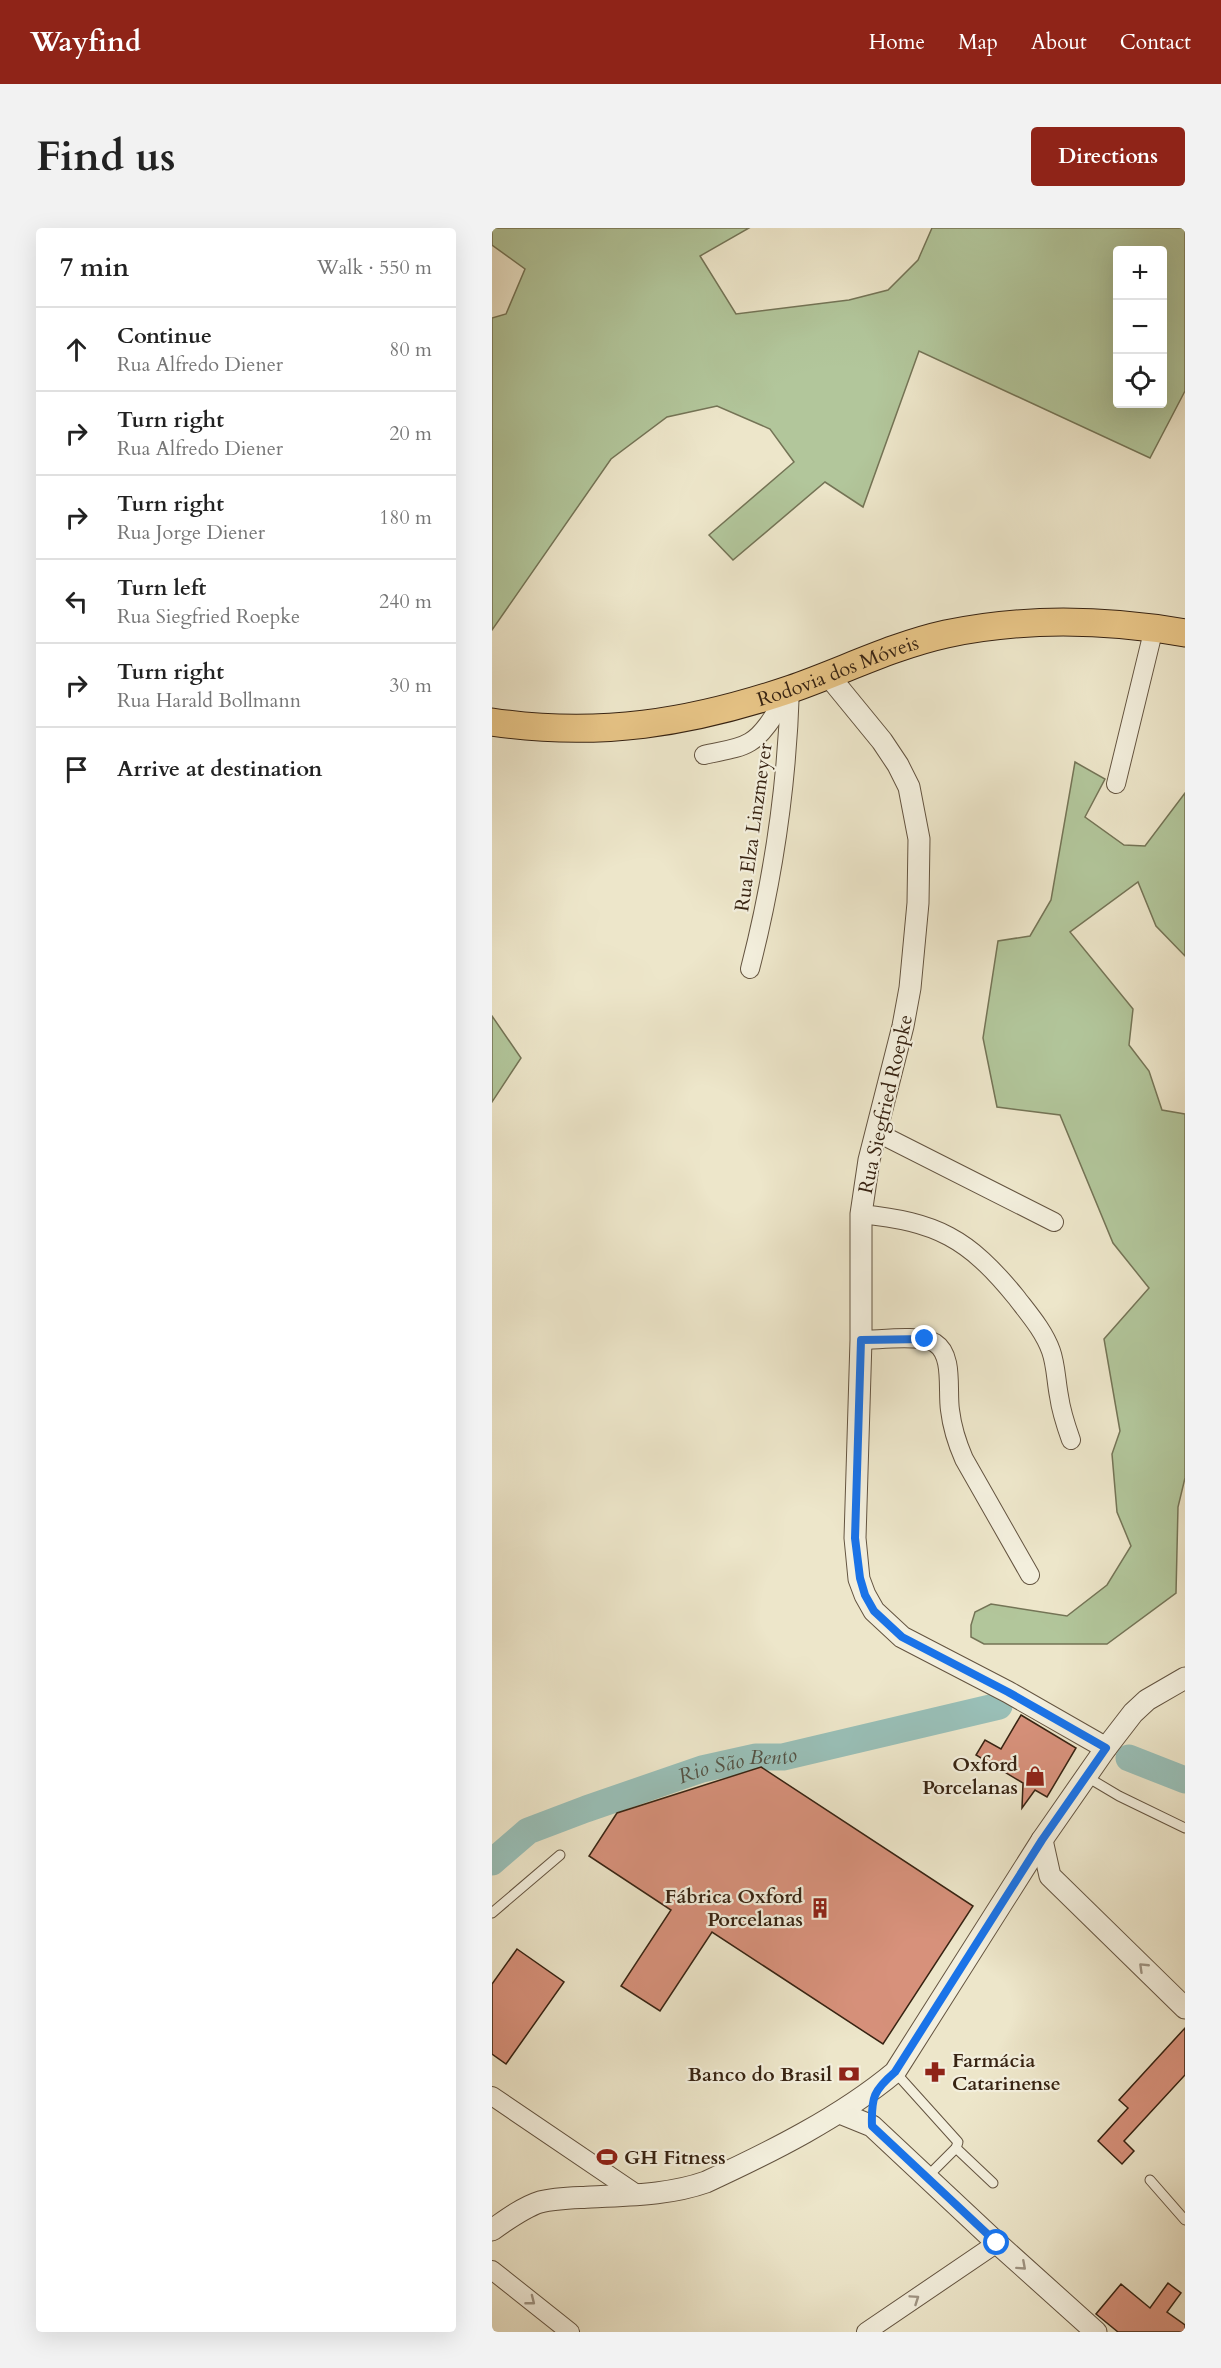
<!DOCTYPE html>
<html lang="en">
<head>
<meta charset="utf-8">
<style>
  body { margin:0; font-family:Cardo,serif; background:#f2f2f2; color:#222 }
  .controls { position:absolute; right:18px; top:18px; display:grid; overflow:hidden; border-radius:6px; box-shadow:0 6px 24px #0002 }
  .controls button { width:54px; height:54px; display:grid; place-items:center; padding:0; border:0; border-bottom:2px solid #e0e0e0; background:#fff; color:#222; font:30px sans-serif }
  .stop { position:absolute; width:18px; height:18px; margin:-14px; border:4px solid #1a73e8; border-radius:50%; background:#fff }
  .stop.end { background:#1a73e8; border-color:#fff; box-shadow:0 2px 6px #0008 }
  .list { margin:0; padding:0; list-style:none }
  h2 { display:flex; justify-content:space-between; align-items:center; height:78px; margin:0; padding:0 24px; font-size:26px }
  h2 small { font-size:20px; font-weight:400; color:#767676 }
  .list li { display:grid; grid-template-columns:39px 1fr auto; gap:18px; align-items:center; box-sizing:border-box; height:84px; padding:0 24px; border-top:2px solid #e0e0e0 }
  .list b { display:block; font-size:22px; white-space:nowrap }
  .list p { margin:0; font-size:20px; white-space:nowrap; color:#767676 }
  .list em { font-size:20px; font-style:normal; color:#767676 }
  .icon { flex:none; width:33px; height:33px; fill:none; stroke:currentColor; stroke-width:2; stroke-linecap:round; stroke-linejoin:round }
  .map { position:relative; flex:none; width:693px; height:2104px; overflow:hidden; border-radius:6px }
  header { display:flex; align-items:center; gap:36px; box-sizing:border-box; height:84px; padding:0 30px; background:#8f2418; color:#fff }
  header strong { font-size:28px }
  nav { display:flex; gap:33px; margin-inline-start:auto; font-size:21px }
  .intro { display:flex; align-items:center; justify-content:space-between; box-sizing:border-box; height:144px; padding:0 36px }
  h1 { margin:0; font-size:42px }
  .button { padding:15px 27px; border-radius:6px; background:#8f2418; color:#fff; font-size:21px; font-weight:700 }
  main { display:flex; gap:36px; padding:0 36px }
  aside { flex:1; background:#fff; border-radius:6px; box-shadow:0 6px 24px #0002 }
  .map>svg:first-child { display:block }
  .green { fill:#b2c69b; stroke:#747456; stroke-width:1.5; fill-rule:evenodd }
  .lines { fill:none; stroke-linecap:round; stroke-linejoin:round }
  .river { stroke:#99bfb7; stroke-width:27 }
  .building { fill:#d7917b; stroke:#372312; stroke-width:1.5 }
  .service-casing { stroke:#645440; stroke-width:11 }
  .minor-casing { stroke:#645440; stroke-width:20 }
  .tertiary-casing { stroke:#645440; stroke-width:23 }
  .primary-casing { stroke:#372312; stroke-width:29 }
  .service { stroke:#f3efdd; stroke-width:9 }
  .minor { stroke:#f3efdd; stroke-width:18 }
  .tertiary { stroke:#f3efdd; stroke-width:21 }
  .primary { stroke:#e6c385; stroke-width:27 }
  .oneway { stroke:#9e9382 }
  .route { stroke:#1a73e8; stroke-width:8 }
  .labels { text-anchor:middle; stroke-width:4.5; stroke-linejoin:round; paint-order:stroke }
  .street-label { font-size:20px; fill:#372312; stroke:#f3efdd }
  .poi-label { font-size:20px; font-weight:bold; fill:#372312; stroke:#f3efdd; text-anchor:end }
  .water-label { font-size:21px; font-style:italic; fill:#545244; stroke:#f3efdd }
</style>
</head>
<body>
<header>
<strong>Wayfind</strong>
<nav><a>Home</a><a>Map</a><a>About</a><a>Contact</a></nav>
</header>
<div class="intro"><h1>Find us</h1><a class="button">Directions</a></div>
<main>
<aside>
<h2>7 min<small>Walk · 550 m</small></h2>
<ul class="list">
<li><svg class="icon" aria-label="ahead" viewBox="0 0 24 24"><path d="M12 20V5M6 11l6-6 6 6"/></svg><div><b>Continue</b><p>Rua Alfredo Diener</p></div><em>80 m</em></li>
<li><svg class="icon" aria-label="right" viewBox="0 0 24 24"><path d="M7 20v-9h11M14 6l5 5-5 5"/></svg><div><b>Turn right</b><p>Rua Alfredo Diener</p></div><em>20 m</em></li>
<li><svg class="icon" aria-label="right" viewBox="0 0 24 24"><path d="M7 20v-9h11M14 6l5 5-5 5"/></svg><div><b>Turn right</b><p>Rua Jorge Diener</p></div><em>180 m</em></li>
<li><svg class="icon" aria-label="left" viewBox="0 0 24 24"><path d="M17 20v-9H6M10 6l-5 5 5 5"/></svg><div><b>Turn left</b><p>Rua Siegfried Roepke</p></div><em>240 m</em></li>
<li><svg class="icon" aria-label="right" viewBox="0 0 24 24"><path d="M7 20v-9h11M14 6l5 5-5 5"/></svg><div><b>Turn right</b><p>Rua Harald Bollmann</p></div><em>30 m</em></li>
<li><svg class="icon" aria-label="arrive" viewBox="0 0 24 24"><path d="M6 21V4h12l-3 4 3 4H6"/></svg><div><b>Arrive at destination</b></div></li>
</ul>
</aside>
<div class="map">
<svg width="693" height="2104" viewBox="0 0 693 2104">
  <rect width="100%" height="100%" fill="#ede6ca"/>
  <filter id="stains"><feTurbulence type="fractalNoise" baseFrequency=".00333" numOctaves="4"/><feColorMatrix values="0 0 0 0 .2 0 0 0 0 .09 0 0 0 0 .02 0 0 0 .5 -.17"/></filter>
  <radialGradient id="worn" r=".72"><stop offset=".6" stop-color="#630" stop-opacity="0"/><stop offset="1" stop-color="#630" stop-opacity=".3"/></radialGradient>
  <g class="green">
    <path d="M0 0H257L208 28 244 86 357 72 396 62 426 32 440 0H693V163L658 230 427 123 371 279 333 254 241 332 217 307 302 234 278 201 225 178 175 189 119 231 0 402V90L14 86 33 41 0 17ZM626 22H670V176H626Z"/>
    <path d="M583 534 613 551 593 589 632 617 653 618 693 565V728L664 698 646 654 578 704 641 781 637 817 657 843 670 882 693 886V1250L686 1279 684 1365 615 1416H492L479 1409V1397L483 1384 499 1376 575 1388 615 1357 639 1318 625 1284 620 1226 628 1203 612 1111 657 1060 621 1015 568 887 505 879 491 810 506 713 538 708 559 672Z"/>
    <path d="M0 788 29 830 0 874Z"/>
  </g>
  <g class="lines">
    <g class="river">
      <path d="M637 1530 693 1552"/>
      <path id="s1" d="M0 1634 36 1603 94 1581 210 1541 264 1529H291L507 1478"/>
    </g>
  </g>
  <g class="building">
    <path d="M529 1487 584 1520 555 1569 543 1562 530 1580 531 1555 484 1527 493 1512 509 1521Z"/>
    <path d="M269 1539 481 1678 391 1816 220 1704 168 1783 129 1758 179 1682 97 1628 125 1585Z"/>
    <path d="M25 1721 72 1754 14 1836 0 1826V1756Z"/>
    <path d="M693 1800V1847L632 1913 642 1923 630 1936 606 1913 636 1880 627 1872Z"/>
    <path d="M676 2055 689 2065 675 2084 693 2097V2104H626L604 2086 629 2056 658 2080Z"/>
  </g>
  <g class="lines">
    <g class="service-casing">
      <g id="service">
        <path d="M595 1549 627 1568 693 1600"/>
        <path d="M0 1685 68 1627"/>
        <path d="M403 1844 466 1914 464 1920 435 1949"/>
        <path d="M464 1920 501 1955"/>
        <path d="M658 1952 693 1992"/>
      </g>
    </g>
    <g class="minor-casing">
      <g id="minor">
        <path d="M212 527C227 523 245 522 258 514 275 504 287 478 298 461"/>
        <path d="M624 556 662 400"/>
        <path d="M258 741C282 648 295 558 298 461"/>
        <path d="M384 904 562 994"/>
        <path d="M369 986C445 994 476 1010 524 1069 537 1086 552 1103 559 1123 564 1137 564 1153 567 1168 569 1183 574 1198 579 1212"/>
        <path d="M369 1112C387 1112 428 1106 443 1115 462 1127 455 1162 458 1182 460 1199 465 1215 472 1231L538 1347"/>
        <path d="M0 1868 146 1967"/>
        <path d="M0 2042 78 2104"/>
        <path d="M374 2104 505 2015"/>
      </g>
    </g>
    <g class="tertiary-casing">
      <g id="tertiary">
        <path d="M336 447 390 513 406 537 417 559 427 611 426 675 418 760 411 798 377 932 369 986V1112L363 1310 367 1351 373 1367 382 1383 410 1409 516 1464 614 1520"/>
        <path d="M550 1612 558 1648 693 1780"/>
        <path d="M348 1885 380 1898 505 2015 604 2104"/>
        <path d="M0 2002C14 1992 32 1979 48 1974 64 1970 83 1970 99 1969 139 1967 177 1967 214 1954 279 1924 349 1889 403 1844L550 1612 614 1520 641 1485 655 1472 693 1450"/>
      </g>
    </g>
    <g class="primary-casing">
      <g id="primary">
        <path id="s2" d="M0 494C106 510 199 495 299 461 351 443 400 418 454 406 534 389 612 391 693 405"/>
      </g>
    </g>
    <use href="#service" class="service"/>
    <use href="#minor" class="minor"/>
    <use href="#tertiary" class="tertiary"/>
    <use href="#primary" class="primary"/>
  </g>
  <defs><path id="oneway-chevron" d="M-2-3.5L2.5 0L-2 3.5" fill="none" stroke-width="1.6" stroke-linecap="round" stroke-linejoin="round" transform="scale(1.5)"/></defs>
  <g class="oneway">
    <use href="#oneway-chevron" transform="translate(651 1739) rotate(-136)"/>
    <use href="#oneway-chevron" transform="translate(530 2038) rotate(42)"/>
    <use href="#oneway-chevron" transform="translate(423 2071) rotate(-34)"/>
    <use href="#oneway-chevron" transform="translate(39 2073) rotate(38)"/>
  </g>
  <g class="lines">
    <path class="route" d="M433 1111 369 1112 363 1310 368 1350 373 1367 382 1383 410 1409 516 1464 614 1520 550 1612 403 1844C382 1862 379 1869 380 1898L505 2015"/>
  </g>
  <defs>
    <g id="shop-bare" transform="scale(1.62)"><path d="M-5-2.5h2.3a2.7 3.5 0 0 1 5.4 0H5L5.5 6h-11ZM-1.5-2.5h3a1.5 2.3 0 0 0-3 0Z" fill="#8f2418" stroke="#f3efdd" stroke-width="2.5" paint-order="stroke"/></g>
    <g id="building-bare" transform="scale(1.62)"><path d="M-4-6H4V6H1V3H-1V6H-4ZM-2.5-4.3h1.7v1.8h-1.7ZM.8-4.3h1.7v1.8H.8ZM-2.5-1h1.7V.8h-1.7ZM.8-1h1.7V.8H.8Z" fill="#8f2418" stroke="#f3efdd" stroke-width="2.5" paint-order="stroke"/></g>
    <g id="pharmacy-bare" transform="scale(1.62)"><path d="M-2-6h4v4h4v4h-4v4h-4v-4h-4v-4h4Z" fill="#8f2418" stroke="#f3efdd" stroke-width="2.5" paint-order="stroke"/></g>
    <g id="bank-bare" transform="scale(1.62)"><path d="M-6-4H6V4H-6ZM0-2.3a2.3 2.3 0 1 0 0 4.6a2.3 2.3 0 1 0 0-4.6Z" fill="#8f2418" stroke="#f3efdd" stroke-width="2.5" paint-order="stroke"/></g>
    <g id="stadium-bare" transform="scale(1.62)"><path d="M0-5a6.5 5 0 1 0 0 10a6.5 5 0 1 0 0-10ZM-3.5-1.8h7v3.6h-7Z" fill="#8f2418" stroke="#f3efdd" stroke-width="2.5" paint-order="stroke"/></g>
  </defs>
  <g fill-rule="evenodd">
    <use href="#shop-bare" x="543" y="1548"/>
    <use href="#building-bare" x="328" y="1680"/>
    <use href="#pharmacy-bare" x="443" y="1844"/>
    <use href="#bank-bare" x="357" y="1846"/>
    <use href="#stadium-bare" x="115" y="1929"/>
  </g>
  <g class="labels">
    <g class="street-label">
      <text dy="7" stroke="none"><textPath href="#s2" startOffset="354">Rodovia dos Móveis</textPath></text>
      <text transform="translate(261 599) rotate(-82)" y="7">Rua Elza Linzmeyer</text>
      <text transform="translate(393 876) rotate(-77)" y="7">Rua Siegfried Roepke</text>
    </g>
    <g class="poi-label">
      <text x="526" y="1543">Oxford<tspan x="526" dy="23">Porcelanas</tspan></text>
      <text x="311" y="1675">Fábrica Oxford<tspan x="311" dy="23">Porcelanas</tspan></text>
      <text x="460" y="1839" text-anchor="start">Farmácia<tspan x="460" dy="23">Catarinense</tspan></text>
      <text x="340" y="1853">Banco do Brasil</text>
      <text x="132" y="1936" text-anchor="start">GH Fitness</text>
    </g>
    <g class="water-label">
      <text dy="7" stroke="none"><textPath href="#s1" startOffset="268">Rio São Bento</textPath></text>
    </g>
  </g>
  <rect width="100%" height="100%" filter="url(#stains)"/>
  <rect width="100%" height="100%" fill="url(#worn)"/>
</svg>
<div class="controls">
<button>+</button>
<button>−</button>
<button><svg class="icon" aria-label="locate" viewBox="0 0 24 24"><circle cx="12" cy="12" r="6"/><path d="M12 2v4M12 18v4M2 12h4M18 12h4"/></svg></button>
</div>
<div class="stop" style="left:505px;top:2015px"></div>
<div class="stop end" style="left:433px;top:1111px"></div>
</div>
</main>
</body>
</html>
